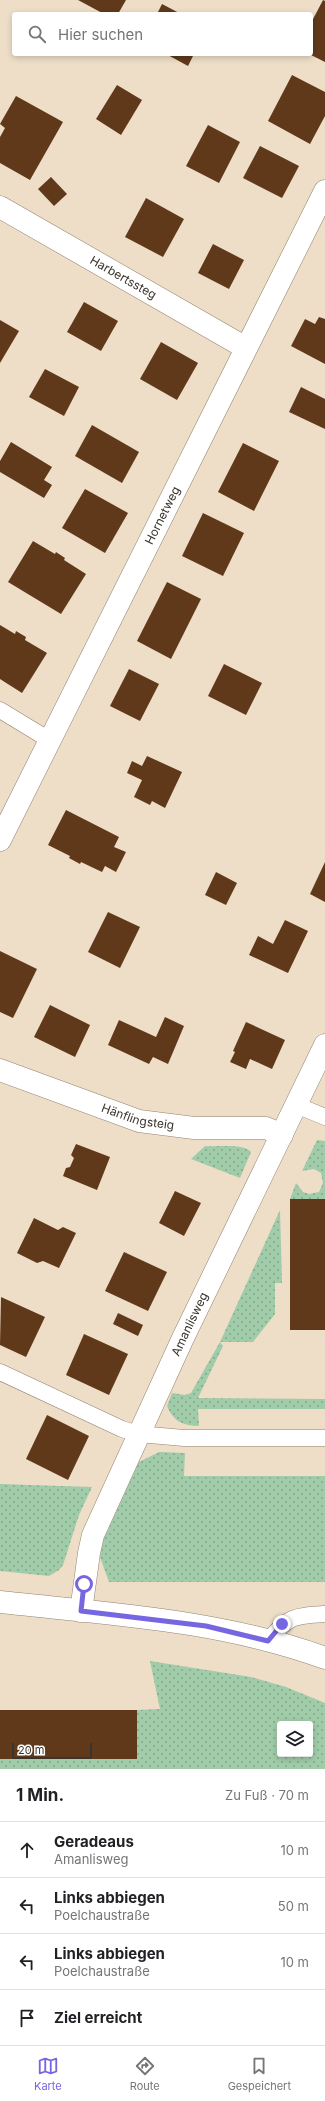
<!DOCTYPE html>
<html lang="de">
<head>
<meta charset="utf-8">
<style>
	body { margin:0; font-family:Inter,sans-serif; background:#f2f2f2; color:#202124 }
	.controls { position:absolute; right:12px; bottom:12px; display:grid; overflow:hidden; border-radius:4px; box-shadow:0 2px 6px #0003 }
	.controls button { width:36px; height:36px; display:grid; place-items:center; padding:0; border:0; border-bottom:1px solid #e0e0e0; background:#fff; color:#202124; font:20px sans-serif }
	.scale { position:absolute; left:12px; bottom:10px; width:80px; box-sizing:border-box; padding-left:4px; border:2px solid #3a342c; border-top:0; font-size:11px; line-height:14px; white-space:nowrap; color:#3a342c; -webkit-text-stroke:3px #fff; paint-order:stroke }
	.stop { position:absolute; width:12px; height:12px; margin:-9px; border:3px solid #7666e1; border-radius:50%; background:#fff }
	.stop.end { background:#7666e1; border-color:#fff; box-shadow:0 1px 4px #0008 }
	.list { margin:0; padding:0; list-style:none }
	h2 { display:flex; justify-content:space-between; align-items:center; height:52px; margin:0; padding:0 16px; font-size:17px }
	h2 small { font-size:13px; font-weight:400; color:#757577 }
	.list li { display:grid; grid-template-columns:26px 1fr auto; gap:12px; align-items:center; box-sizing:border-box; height:56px; padding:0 16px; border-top:1px solid #e0e0e0 }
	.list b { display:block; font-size:15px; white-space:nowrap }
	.list p { margin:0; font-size:13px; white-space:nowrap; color:#757577 }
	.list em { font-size:13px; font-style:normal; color:#757577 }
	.icon { flex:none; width:22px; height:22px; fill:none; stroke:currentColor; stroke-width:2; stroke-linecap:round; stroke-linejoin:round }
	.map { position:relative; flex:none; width:325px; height:1769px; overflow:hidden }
	.search { position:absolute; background:#fff; box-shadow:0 2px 6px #0003; left:12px; right:12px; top:12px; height:44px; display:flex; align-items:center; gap:10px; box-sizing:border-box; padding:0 14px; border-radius:4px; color:#757577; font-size:15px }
	.sheet { height:276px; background:#fff }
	nav { display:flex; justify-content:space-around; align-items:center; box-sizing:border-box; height:56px; border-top:1px solid #e0e0e0; background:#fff; font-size:11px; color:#757577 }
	nav a { display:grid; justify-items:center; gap:2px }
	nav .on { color:#7666e1 }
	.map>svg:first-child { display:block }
	.grass { fill:url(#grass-dots); fill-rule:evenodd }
	.building { fill:#60391a }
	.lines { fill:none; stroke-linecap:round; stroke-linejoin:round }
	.service-casing { stroke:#928370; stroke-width:17 }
	.minor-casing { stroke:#928370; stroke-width:23 }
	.tertiary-casing { stroke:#928370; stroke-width:23 }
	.service { stroke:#fff; stroke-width:16 }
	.minor { stroke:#fff; stroke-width:22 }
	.tertiary { stroke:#fff; stroke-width:22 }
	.route { stroke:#7666e1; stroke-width:5 }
	.labels { text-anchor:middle; stroke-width:4; stroke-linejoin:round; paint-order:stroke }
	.street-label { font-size:12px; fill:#3a342c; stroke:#fff }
</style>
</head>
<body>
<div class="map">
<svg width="325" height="1769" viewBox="0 0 325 1769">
	<defs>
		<pattern id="grass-dots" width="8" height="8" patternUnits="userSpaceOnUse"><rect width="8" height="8" fill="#a0cca9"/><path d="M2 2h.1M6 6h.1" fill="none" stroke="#83a68a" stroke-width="1.8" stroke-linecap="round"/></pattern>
	</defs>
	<rect width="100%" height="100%" fill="#eedec8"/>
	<g class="grass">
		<path d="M317,1140L325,1141V1199H290L296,1183L303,1192L309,1194L319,1192L323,1183L321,1173L314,1169L302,1171Z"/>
		<path d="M205,1146C217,1147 244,1143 251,1152L240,1178L191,1159Z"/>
		<path d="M280,1210L282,1283H275V1314L253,1342H220L223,1346L198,1398L325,1399V1409H198L199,1426C182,1425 174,1422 167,1406L172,1393L185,1395L191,1393L220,1342Z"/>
		<path d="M159,1452L185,1453L184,1476H325V1582H109L100,1557L103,1541L139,1462Z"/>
		<path d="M0,1484L92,1487L79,1515L63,1565L59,1570L49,1576L0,1571Z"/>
		<path d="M150,1661L251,1677L286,1687L325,1703V1769H0V1759H137V1710L160,1709ZM280,1724H310V1754H280Z"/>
	</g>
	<g class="building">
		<path d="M78,0H126L118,14H104Z"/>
		<path d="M323,0L325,1V62L311,55V23Z"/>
		<path d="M162,4L181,14H157Z"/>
		<path d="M166,54H194L188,66Z"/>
		<path d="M292,75L325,92V116L310,144L268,121Z"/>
		<path d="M117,85L142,100L121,135L96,119Z"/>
		<path d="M16,96L63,122L30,180L0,163V137L5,128L0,124Z"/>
		<path d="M208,125L240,142L219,183L186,166Z"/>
		<path d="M260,146L299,166L282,198L243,178Z"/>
		<path d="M51,177L67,194L54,206L38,189Z"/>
		<path d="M146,198L184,219L163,257L125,237Z"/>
		<path d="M213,244L244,260L229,289L198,273Z"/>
		<path d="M84,302L118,321L101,351L67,332Z"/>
		<path d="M319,317L325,319V364L291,346L305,319L315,324Z"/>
		<path d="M0,320L19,331L0,363Z"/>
		<path d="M161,342L198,363L177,400L140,379Z"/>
		<path d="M45,369L79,387L64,416L29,397Z"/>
		<path d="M301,387L325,399V429L289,412Z"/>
		<path d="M92,425L139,452L122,483L75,456Z"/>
		<path d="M11,442L52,467L44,480L52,485L44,498L0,472V461Z"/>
		<path d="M243,443L279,461L254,511L218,492Z"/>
		<path d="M85,489L128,513L105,553L62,528Z"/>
		<path d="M203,513L244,533L223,576L182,556Z"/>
		<path d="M33,541L55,554L56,552L65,558L64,560L86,574L61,614L8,582Z"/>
		<path d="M167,582L201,599L171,659L137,641Z"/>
		<path d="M0,625L15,634L16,631L26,637L25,640L47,653L22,693L0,679Z"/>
		<path d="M224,664L262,683L246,715L208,696Z"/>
		<path d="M129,669L159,684L140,721L110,706Z"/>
		<path d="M147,756L182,772L165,808L152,801L150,805L134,797L142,780L127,773L132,761L142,766Z"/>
		<path d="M66,810L119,837L114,847L126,852L116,872L105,866L102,872L81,862L80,864L69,858L70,856L48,845Z"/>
		<path d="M325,862V902L310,894Z"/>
		<path d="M216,872L237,883L226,905L205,895Z"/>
		<path d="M108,912L140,927L120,968L88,952Z"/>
		<path d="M285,920L308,931L288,973L249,955L258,936L273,944Z"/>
		<path d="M0,951L37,969L13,1018L0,1012Z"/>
		<path d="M50,1005L90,1025L75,1057L34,1037Z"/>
		<path d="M165,1017L184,1026L168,1064L153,1057L149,1064L108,1045L119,1020L156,1037Z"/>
		<path d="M246,1022L285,1040L272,1069L250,1059L246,1069L230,1062L235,1052L233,1051Z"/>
		<path d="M76,1144L110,1157L97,1190L63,1176L66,1168L70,1167L74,1158L71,1155Z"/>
		<path d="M175,1191L201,1203L184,1236L159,1223Z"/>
		<rect x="290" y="1199" width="35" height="131"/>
		<path d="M34,1218L58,1230L63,1227L76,1233L59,1268L43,1261L37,1263L17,1253Z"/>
		<path d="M124,1252L167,1272L148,1311L105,1291Z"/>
		<path d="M1,1297L45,1317L26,1357L0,1345Z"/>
		<path d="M118,1313L143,1325L138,1336L113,1324Z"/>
		<path d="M84,1334L128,1354L109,1395L66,1375Z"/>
		<path d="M47,1415L89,1436L68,1480L26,1459Z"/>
		<rect x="0" y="1710" width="137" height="49"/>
	</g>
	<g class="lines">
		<defs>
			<g id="service">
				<path d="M0,710L51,741"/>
				<path d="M296,1105L325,1117"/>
				<path d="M0,1372L122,1429L138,1434L184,1438H325"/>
				<path d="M268,1641C288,1616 294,1616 325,1614"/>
			</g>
			<g id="minor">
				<path id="s1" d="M0,207L246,348"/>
				<path id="s2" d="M0,840L325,191"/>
				<path id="s3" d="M0,1070L139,1121L194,1128H266L282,1135"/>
				<path id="s4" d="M81,1611L89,1553L93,1535L183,1338L325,1045"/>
			</g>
			<path id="tertiary" d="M0,1602C109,1614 221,1620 325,1658"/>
		</defs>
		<use href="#service" class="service-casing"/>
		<use href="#minor" class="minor-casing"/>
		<use href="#tertiary" class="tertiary-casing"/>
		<use href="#service" class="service"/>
		<use href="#minor" class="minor"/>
		<use href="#tertiary" class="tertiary"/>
	</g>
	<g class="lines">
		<path class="route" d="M84,1584L81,1611L206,1626L268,1641L282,1624"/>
	</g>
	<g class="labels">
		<g class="street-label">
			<text dy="4" stroke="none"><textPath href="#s1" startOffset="142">Harbertssteg</textPath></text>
			<text dy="4" stroke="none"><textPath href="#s2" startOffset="363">Hornetweg</textPath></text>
			<text dy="4" stroke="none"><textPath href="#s3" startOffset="146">Hänflingsteig</textPath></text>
			<text dy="4" stroke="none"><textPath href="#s4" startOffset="309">Amanlisweg</textPath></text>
		</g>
	</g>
</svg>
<div class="controls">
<button><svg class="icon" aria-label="layers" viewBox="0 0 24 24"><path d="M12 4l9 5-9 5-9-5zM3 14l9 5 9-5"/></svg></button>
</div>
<div class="scale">20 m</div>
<div class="stop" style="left:84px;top:1584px"></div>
<div class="stop end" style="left:282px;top:1624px"></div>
<div class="search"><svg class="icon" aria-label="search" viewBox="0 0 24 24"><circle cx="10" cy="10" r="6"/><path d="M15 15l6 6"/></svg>Hier suchen</div>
</div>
<section class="sheet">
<h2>1 Min.<small>Zu Fuß · 70 m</small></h2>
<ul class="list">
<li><svg class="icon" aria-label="ahead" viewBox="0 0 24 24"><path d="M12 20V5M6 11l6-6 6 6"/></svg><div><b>Geradeaus</b><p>Amanlisweg</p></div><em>10 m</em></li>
<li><svg class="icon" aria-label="left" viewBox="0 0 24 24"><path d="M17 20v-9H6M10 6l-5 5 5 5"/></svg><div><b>Links abbiegen</b><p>Poelchaustraße</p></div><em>50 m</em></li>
<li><svg class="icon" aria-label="left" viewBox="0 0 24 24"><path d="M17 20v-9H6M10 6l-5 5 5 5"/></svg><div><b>Links abbiegen</b><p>Poelchaustraße</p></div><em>10 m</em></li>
<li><svg class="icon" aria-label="arrive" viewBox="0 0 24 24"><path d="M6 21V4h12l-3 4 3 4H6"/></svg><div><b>Ziel erreicht</b></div></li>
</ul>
</section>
<nav>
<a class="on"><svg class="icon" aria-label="map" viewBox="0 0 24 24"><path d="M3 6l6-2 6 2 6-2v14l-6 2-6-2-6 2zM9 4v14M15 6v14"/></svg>Karte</a>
<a><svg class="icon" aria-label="directions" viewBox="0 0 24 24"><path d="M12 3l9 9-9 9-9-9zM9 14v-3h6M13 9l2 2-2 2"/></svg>Route</a>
<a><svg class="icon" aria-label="saved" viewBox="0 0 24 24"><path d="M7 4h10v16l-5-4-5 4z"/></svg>Gespeichert</a>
</nav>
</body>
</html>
